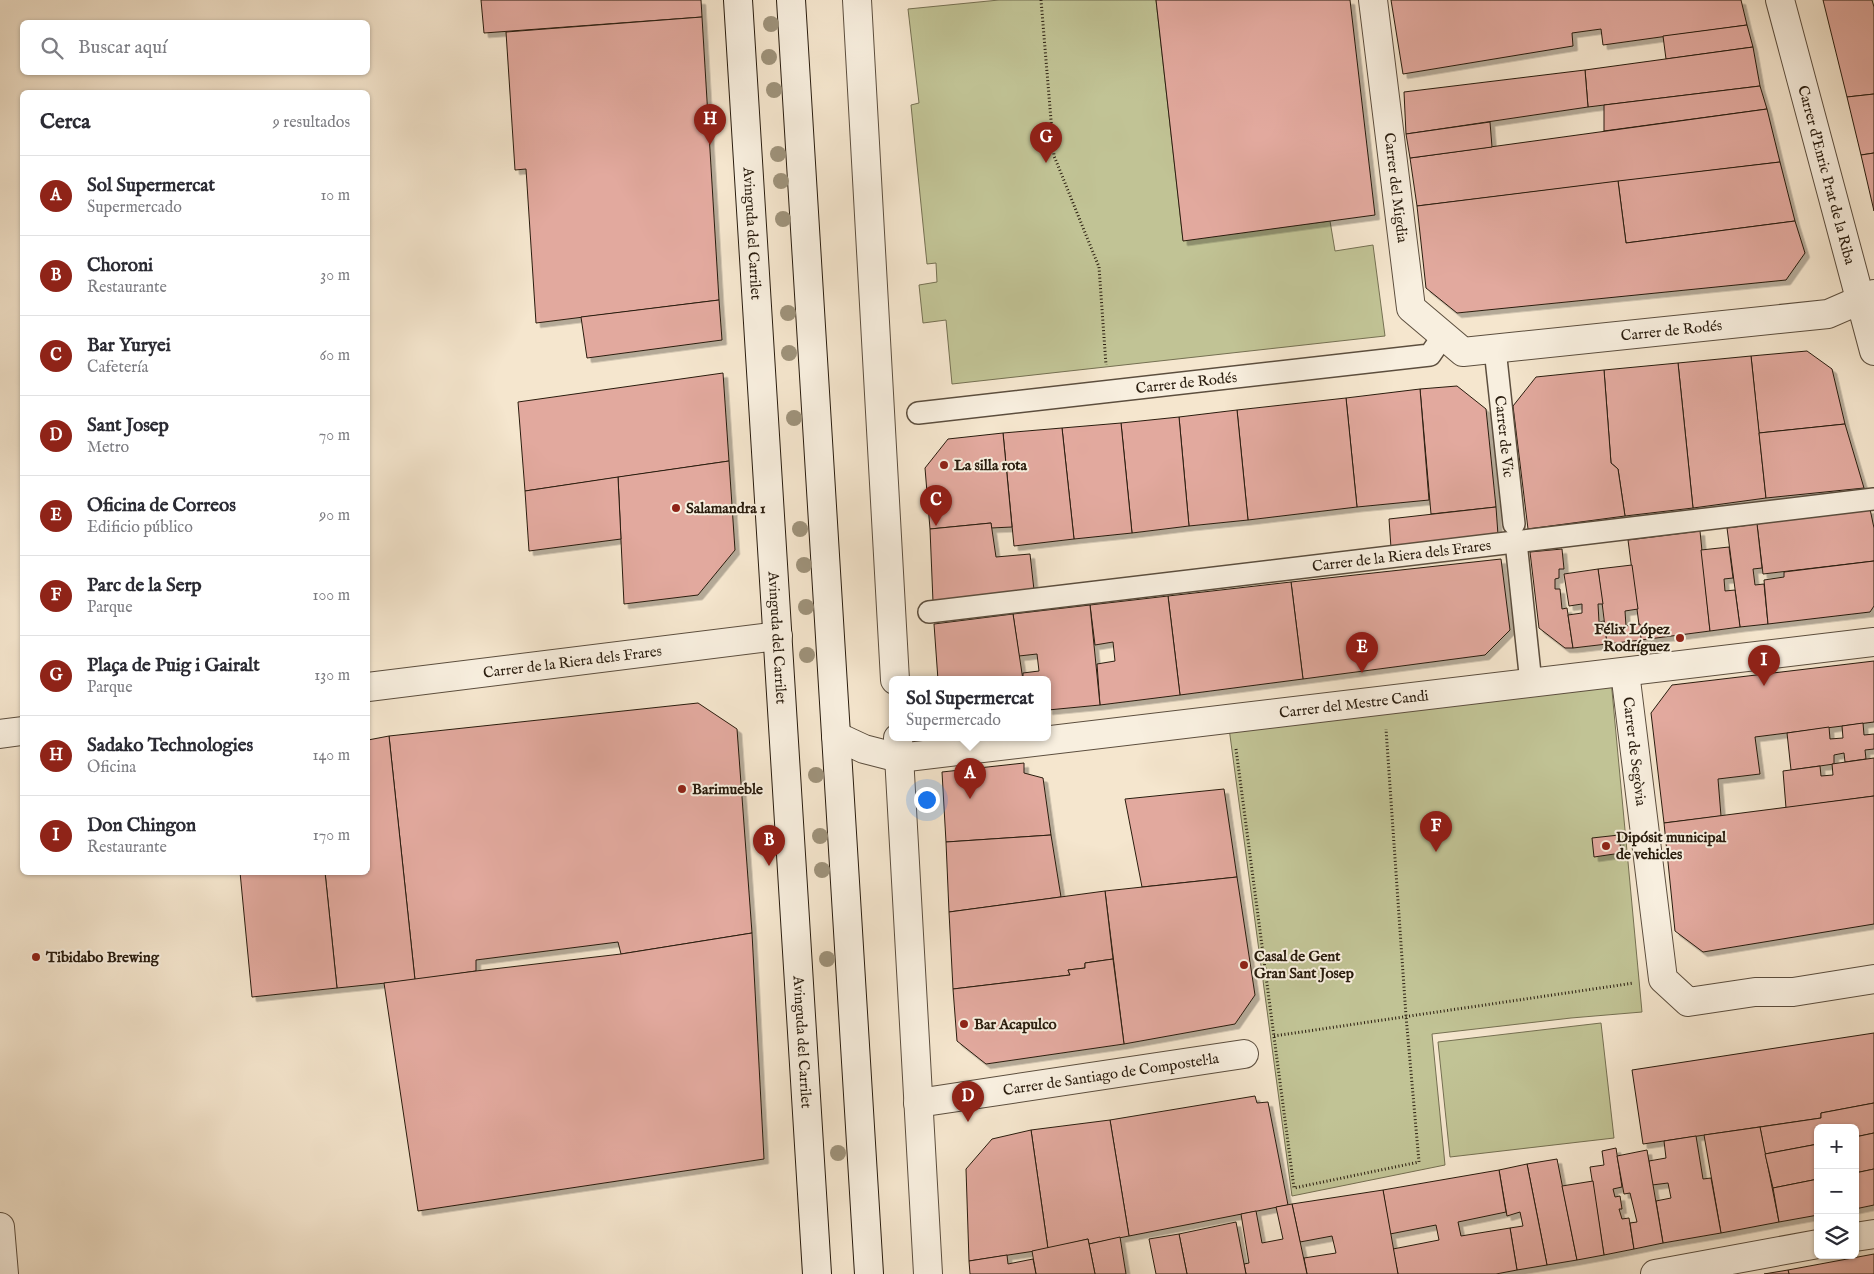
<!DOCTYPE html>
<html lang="es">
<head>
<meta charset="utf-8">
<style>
	body { margin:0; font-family:"IM FELL English",serif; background:#f7f7f7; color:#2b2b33 }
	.controls { position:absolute; right:15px; bottom:15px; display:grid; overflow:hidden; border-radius:8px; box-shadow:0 1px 4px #0004 }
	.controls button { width:45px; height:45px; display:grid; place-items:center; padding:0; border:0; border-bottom:1px solid #e1e1e2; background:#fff; color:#2b2b33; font:25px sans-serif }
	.you { position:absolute; left:926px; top:799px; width:18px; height:18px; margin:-12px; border:4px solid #fff; border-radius:50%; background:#1a73e8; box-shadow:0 0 0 8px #1a73e833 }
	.badge { display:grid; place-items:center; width:32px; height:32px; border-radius:50%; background:#8f2418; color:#fff; font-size:16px; font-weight:700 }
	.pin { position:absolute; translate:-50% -41px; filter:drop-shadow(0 1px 2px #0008) }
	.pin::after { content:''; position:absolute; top:26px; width:18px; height:15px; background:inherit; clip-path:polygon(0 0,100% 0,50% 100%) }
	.popup { position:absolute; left:889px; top:676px; width:162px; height:65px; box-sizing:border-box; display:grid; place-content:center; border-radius:8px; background:#fff; filter:drop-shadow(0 1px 4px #0005); font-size:16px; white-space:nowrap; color:#7c7c81 }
	.popup b { font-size:19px; color:#2b2b33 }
	.popup::after { content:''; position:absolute; left:50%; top:100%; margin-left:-10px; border:10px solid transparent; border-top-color:#fff }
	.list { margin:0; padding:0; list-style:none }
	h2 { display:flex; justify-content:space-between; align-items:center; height:65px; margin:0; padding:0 20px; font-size:21px }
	h2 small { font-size:16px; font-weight:400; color:#7c7c81 }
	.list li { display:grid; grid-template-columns:32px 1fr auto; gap:15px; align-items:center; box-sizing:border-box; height:80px; padding:0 20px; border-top:1px solid #e1e1e2 }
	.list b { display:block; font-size:19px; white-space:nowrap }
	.list p { margin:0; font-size:16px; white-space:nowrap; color:#7c7c81 }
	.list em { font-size:16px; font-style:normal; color:#7c7c81 }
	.icon { flex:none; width:28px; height:28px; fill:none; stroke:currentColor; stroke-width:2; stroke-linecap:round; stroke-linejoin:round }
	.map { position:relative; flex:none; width:1874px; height:1274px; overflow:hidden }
	.search { position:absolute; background:#fff; box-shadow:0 1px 4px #0004; left:20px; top:20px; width:350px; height:55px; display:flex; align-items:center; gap:12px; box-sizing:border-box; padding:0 18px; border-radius:8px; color:#7c7c81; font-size:19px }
	.panel { position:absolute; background:#fff; box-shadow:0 1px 4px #0004; left:20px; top:90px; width:350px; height:785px; border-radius:8px }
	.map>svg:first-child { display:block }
	.green { fill:#c1c395; stroke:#757052 }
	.building { fill:#e2a99e; stroke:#291c0e; filter:url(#shadow) }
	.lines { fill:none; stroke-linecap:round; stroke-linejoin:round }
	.pedestrian-casing { stroke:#5c4e3e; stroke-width:24 }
	.minor-casing { stroke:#5c4e3e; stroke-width:30 }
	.tertiary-casing { stroke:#5c4e3e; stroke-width:30 }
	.secondary-casing { stroke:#291c0e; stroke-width:30 }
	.path { stroke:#291c0e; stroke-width:3; stroke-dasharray:1 2.5; stroke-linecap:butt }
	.pedestrian { stroke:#f8efdf; stroke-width:21 }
	.minor { stroke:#f8efdf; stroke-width:28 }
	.tertiary { stroke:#f8efdf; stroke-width:28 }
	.secondary { stroke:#f8efdf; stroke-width:28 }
	.tree { fill:#9e927a }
	.poi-dot { fill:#8f2418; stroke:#f8efdf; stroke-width:2 }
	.labels { text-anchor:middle; stroke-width:4; stroke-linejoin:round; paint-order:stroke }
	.street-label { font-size:15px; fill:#291c0e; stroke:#f8efdf }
	.poi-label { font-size:15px; font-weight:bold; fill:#291c0e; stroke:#f8efdf; text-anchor:start }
</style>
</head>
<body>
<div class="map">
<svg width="1874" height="1274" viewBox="0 0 1874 1274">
	<defs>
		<filter id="shadow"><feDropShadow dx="4.5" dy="4.5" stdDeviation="0" flood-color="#0004"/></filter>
	</defs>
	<rect width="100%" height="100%" fill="#f5e6ce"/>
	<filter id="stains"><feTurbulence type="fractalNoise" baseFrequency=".004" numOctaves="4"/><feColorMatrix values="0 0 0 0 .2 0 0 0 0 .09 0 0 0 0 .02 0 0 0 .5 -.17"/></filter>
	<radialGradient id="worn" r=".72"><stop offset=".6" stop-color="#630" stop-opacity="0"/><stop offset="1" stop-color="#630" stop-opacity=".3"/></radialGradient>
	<g class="green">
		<path d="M999,0H1156L1183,240L1330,221L1335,251L1373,245L1385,336L952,384L946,320L923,323L919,285L937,282L936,263L927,264L911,105L919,103L908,9Z"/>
		<path d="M1611,680L1642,1012L1571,1018L1432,1034L1445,1165L1292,1196L1229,728Z"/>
		<path d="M1601,1023L1614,1138L1450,1157L1438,1042Z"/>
	</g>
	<g class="building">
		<path d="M481,0H701L702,17L484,33Z"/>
		<path d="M1156,0H1350L1375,215L1183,241Z"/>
		<path d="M1391,0H1741L1747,25L1603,45L1601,29L1572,33L1573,46L1403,74Z"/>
		<path d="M1823,0H1872L1874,7V94L1847,97Z"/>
		<path d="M702,17L719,300L536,323L526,169L515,170L506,32Z"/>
		<path d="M1747,25L1753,47L1666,59L1663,36Z"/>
		<path d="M1753,47L1760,86L1588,107L1585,70Z"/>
		<path d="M1585,70L1588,107L1406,134L1404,92Z"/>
		<path d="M1760,86L1767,109L1604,131V105Z"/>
		<path d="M1874,94V153L1861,155L1847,97Z"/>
		<path d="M1767,109L1780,162L1417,206L1410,158Z"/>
		<path d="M1490,122L1492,147L1410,158L1406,134Z"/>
		<path d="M1874,153V211L1861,155Z"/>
		<path d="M1780,162L1795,221L1626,243L1618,181Z"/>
		<path d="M1618,181L1626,243L1795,221L1805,253L1786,280L1457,313L1426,288L1417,206Z"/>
		<path d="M719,300L722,340L587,358L581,317Z"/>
		<path d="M1807,351L1832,369L1845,424L1759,433L1751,356Z"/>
		<path d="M1751,356L1766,498L1693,508L1678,363Z"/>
		<path d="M1678,363L1693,508L1625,516L1618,469L1611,463L1604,370Z"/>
		<path d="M1604,370L1611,463L1618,469L1625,516L1528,529L1513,406L1536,377Z"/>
		<path d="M723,373L729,461L525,491L518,402Z"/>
		<path d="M1457,386L1486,409L1496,507L1431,514L1420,389Z"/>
		<path d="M1420,389L1429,500L1357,507L1346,398Z"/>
		<path d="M1346,398L1357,507L1248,520L1237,410Z"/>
		<path d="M1237,410L1248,520L1189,526L1179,417Z"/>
		<path d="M1179,417L1189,526L1132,533L1121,423Z"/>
		<path d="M1121,423L1132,533L1074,539L1062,428Z"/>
		<path d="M1845,424L1864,488L1766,498L1759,433Z"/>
		<path d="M1062,428L1074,539L1014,546L1003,433Z"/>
		<path d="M1003,433L1012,527L991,528V523L930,529L925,468L948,439Z"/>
		<path d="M729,461L735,550L698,595L624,604L618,477Z"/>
		<path d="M618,477L621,539L529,551L525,491Z"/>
		<path d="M1496,507L1498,535L1391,548L1389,519Z"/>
		<path d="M1870,509L1874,528V561L1763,574L1757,524Z"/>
		<path d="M991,523L996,557L1030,554L1034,590L933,602L930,529Z"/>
		<path d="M1757,524L1762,568L1753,569L1755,585L1764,584L1768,624L1740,627L1727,528Z"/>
		<path d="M1700,531L1710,631L1641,640L1628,540Z"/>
		<path d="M1729,547L1733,578L1724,579L1725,591L1735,590L1740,627L1710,631L1701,550Z"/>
		<path d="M1562,549L1564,569H1559V578L1555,579V589H1560L1562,609L1567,608L1573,648H1565L1539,628L1530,552Z"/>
		<path d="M1501,559L1510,630L1485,655L1303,679L1291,582Z"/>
		<path d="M1874,561V606L1870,612L1768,624L1764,580L1784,577V572Z"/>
		<path d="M1632,565L1638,609L1625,611L1626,626L1640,624L1641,640L1607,644L1598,569Z"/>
		<path d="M1598,569L1603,604H1598L1599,622L1604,621L1607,644L1573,648L1568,615L1582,613V604L1569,606L1564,574Z"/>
		<path d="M1291,582L1303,679L1180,695L1168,596Z"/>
		<path d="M1168,596L1180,695L1100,705L1097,664L1115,661L1113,642L1095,645L1090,605Z"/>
		<path d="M1090,605L1100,705L1048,710V680H1023V673L1039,671L1037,654L1019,656L1013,614Z"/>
		<path d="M1013,614L1023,680H938L934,624Z"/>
		<path d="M1874,661V722L1755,737L1760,774L1718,779L1721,816L1664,823L1651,713L1672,685Z"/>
		<path d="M698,703L737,729L752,933L621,954L618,942L476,960V971L415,980L389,736Z"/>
		<path d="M1863,723L1864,735L1874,734V749L1865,750L1866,759L1845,762L1844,753L1834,755V764L1791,770L1787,733L1829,727L1830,739L1843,738L1842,726Z"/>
		<path d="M389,736L415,980L337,988L325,872H368V740Z"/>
		<path d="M1874,758V796L1786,808L1783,771L1820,766L1821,776L1833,775L1832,764Z"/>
		<path d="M1024,763V773L1043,778L1051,835L946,842L942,772Z"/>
		<path d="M1224,789L1237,877L1142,887L1125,799Z"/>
		<path d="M1874,796V924L1703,952L1675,931L1664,823Z"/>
		<path d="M1051,835L1061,897L949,912L946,842Z"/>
		<path d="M1619,835L1621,853L1594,857L1592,838Z"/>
		<path d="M240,872H325L337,988L252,997Z"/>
		<path d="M1237,877L1255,995L1235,1024L1124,1044L1105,891Z"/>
		<path d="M1105,891L1113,959L1085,963V968L1068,970L1070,975L953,989L949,912Z"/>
		<path d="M752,933L764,1159L418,1211L384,983L476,971L621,954Z"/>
		<path d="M1113,959L1124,1044L986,1064L957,1041L953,989L1070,975L1068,970L1085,968V963Z"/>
		<path d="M1874,1033V1103L1821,1113V1118L1643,1144L1632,1070Z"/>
		<path d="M1255,1096L1257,1103L1268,1102L1288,1205L1129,1236L1110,1120Z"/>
		<path d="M1874,1103V1133L1855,1137V1128H1818V1144L1765,1154L1760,1127L1821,1118V1113Z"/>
		<path d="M1110,1120L1129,1236L1089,1244L1088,1239L1048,1249L1031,1130Z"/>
		<path d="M1760,1127L1779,1222L1721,1233L1704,1135Z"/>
		<path d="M1031,1130L1048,1249L969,1261L966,1169L992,1139Z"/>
		<path d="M1874,1133V1169L1855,1173V1137Z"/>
		<path d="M1696,1136L1703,1179L1711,1178L1721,1233L1663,1243L1656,1201L1671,1198L1668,1183L1652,1185L1649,1161L1666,1158L1664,1141Z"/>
		<path d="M1818,1144V1179L1773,1188L1765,1154Z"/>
		<path d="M1616,1148L1622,1187L1613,1189L1615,1197L1620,1196L1622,1209H1619L1622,1219L1629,1218L1634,1249L1604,1255L1590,1167L1604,1165L1602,1151Z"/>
		<path d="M1647,1150L1663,1243L1634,1249L1630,1223L1637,1222L1630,1193L1624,1194L1617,1156Z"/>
		<path d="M1557,1159L1577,1260L1547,1265L1527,1164Z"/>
		<path d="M1527,1164L1547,1265L1517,1270L1510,1228L1523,1226L1520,1212L1507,1216L1499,1170Z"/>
		<path d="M1874,1169V1205L1855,1209V1173Z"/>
		<path d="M1499,1170L1506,1212L1458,1222L1461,1236L1510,1228L1517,1270L1496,1274H1398L1393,1249L1439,1240L1436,1225L1390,1234L1383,1190Z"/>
		<path d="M1818,1179V1215L1779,1222L1773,1188Z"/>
		<path d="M1593,1181L1604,1255L1577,1260L1562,1186Z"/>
		<path d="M1383,1190L1398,1274H1307L1304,1258L1336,1253L1332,1236L1300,1242L1292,1204Z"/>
		<path d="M1292,1204L1307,1274H1246L1244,1264L1249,1263L1241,1214L1256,1211L1262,1243L1283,1239L1276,1207Z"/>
		<path d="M1236,1222L1246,1274H1187L1179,1234Z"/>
		<path d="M1179,1234L1187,1274H1156L1149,1239Z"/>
		<path d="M1120,1237L1126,1274H1095L1089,1244Z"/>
		<path d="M1088,1239L1095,1274H1036L1032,1251Z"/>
		<path d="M1874,1254V1274H1789L1788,1270Z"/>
		<path d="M1007,1255L1008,1264L1033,1259L1036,1274H970L969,1261Z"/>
		<path d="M1788,1270L1789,1274H1764Z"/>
	</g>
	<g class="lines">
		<defs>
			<g id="pedestrian">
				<path id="s1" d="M1495,349L1514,524"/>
				<path id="s2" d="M918,413L1430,355L1443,336"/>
				<path d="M1516,542L1531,683"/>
				<path id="s3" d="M929,612L1874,499"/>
			</g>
			<g id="minor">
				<path d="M857,0L895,680"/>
				<path id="s4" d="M1373,0L1411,308L1463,352L1828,314L1874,294"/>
				<path id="s5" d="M1625,672L1663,979L1688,1002L1755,992H1793L1874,979"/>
				<path id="s6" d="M368,687L778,636"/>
				<path d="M0,734L22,731"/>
				<path id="s7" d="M836,736L864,749L899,758L1874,642"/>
				<path d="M898,738L928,1274"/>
				<path id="s8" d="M918,1103L1244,1054"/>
				<path d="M0,1227L4,1274"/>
				<path d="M1855,1237L1874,1234"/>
				<path d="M1655,1274L1818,1244"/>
			</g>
			<g id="tertiary">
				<path id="s9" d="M1780,0L1874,351"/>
			</g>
			<g id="secondary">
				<path id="s10" d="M738,0L817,1274"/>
				<path d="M791,0L869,1274"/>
			</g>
		</defs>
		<use href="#pedestrian" class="pedestrian-casing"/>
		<use href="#minor" class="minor-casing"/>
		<use href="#tertiary" class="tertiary-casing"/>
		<use href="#secondary" class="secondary-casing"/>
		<g class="path">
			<path d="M1041,0L1054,156L1099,267L1106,365"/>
			<path d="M1236,749L1294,1188L1419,1162L1406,1016L1386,729"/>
			<path d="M1274,1036L1634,983"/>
		</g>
		<use href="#pedestrian" class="pedestrian"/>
		<use href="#minor" class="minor"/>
		<use href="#tertiary" class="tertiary"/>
		<use href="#secondary" class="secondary"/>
	</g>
	<g class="tree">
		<circle cx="771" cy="24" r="8"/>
		<circle cx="769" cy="57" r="8"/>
		<circle cx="774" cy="90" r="8"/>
		<circle cx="778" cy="154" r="8"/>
		<circle cx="781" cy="181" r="8"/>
		<circle cx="783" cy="219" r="8"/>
		<circle cx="788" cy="313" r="8"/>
		<circle cx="789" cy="353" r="8"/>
		<circle cx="794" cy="418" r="8"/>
		<circle cx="800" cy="529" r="8"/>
		<circle cx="804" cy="565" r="8"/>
		<circle cx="806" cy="607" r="8"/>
		<circle cx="807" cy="655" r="8"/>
		<circle cx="816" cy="775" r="8"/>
		<circle cx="820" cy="836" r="8"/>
		<circle cx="822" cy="870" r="8"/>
		<circle cx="827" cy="959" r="8"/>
		<circle cx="838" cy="1153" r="8"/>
	</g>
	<g class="poi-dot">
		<circle cx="944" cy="465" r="5"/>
		<circle cx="676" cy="508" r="5"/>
		<circle cx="1680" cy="638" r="5"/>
		<circle cx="682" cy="789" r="5"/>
		<circle cx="1606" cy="846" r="5"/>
		<circle cx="36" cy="957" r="5"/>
		<circle cx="1244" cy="965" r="5"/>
		<circle cx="964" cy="1024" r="5"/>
	</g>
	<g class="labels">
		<g class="street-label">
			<text dy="5" stroke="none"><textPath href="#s9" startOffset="181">Carrer d'Enric Prat de la Riba</textPath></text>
			<text dy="5" stroke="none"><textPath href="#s4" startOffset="189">Carrer del Migdia</textPath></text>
			<text dy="5" stroke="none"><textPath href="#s10" startOffset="234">Avinguda del Carrilet</textPath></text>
			<text dy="5" stroke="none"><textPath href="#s4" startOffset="588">Carrer de Rodés</textPath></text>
			<text dy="5" stroke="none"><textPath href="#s2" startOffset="270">Carrer de Rodés</textPath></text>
			<text dy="5" stroke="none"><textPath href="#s1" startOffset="88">Carrer de Vic</textPath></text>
			<text dy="5" stroke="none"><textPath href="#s3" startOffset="476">Carrer de la Riera dels Frares</textPath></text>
			<text dy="5" stroke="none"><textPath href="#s10" startOffset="639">Avinguda del Carrilet</textPath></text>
			<text dy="5" stroke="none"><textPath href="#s6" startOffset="206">Carrer de la Riera dels Frares</textPath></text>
			<text dy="5" stroke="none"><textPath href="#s7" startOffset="525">Carrer del Mestre Candi</textPath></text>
			<text dy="5" stroke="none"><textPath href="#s5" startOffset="80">Carrer de Segòvia</textPath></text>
			<text dy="5" stroke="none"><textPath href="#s10" startOffset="1044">Avinguda del Carrilet</textPath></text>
			<text dy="5" stroke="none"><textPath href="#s8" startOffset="195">Carrer de Santiago de Compostel·la</textPath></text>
		</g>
		<g class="poi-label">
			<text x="954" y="470">La silla rota</text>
			<text x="686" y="513">Salamandra 1</text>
			<text x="1670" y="634" text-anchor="end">Félix López<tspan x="1670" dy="17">Rodríguez</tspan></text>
			<text x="692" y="794">Barimueble</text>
			<text x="1616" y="842">Dipósit municipal<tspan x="1616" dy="17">de vehicles</tspan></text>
			<text x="1254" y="961">Casal de Gent<tspan x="1254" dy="17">Gran Sant Josep</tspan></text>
			<text x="46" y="962">Tibidabo Brewing</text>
			<text x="974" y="1029">Bar Acapulco</text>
		</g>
	</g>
	<rect width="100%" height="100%" filter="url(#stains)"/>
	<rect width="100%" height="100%" fill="url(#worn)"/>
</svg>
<div class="controls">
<button>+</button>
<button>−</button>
<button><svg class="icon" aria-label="layers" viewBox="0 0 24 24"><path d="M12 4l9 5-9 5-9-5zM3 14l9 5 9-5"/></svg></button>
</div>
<div class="you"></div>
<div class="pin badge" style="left:970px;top:799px">A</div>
<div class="popup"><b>Sol Supermercat</b>Supermercado</div>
<div class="pin badge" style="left:769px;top:866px">B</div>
<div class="pin badge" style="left:936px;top:526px">C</div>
<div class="pin badge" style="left:968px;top:1122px">D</div>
<div class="pin badge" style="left:1362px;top:673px">E</div>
<div class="pin badge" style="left:1436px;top:852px">F</div>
<div class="pin badge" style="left:1046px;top:163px">G</div>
<div class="pin badge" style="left:710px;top:145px">H</div>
<div class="pin badge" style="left:1764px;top:686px">I</div>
<div class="search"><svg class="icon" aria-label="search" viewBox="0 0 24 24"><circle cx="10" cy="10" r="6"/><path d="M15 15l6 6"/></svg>Buscar aquí</div>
<section class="panel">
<h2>Cerca<small>9 resultados</small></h2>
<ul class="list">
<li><span class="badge">A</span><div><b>Sol Supermercat</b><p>Supermercado</p></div><em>10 m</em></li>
<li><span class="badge">B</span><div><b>Choroni</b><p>Restaurante</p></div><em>30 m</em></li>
<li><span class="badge">C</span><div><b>Bar Yuryei</b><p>Cafetería</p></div><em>60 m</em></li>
<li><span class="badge">D</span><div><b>Sant Josep</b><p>Metro</p></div><em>70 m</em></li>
<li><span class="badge">E</span><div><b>Oficina de Correos</b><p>Edificio público</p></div><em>90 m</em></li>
<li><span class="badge">F</span><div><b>Parc de la Serp</b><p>Parque</p></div><em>100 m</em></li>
<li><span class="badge">G</span><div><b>Plaça de Puig i Gairalt</b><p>Parque</p></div><em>130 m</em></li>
<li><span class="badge">H</span><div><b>Sadako Technologies</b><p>Oficina</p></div><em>140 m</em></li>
<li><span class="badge">I</span><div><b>Don Chingon</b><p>Restaurante</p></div><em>170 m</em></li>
</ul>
</section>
</div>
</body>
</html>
